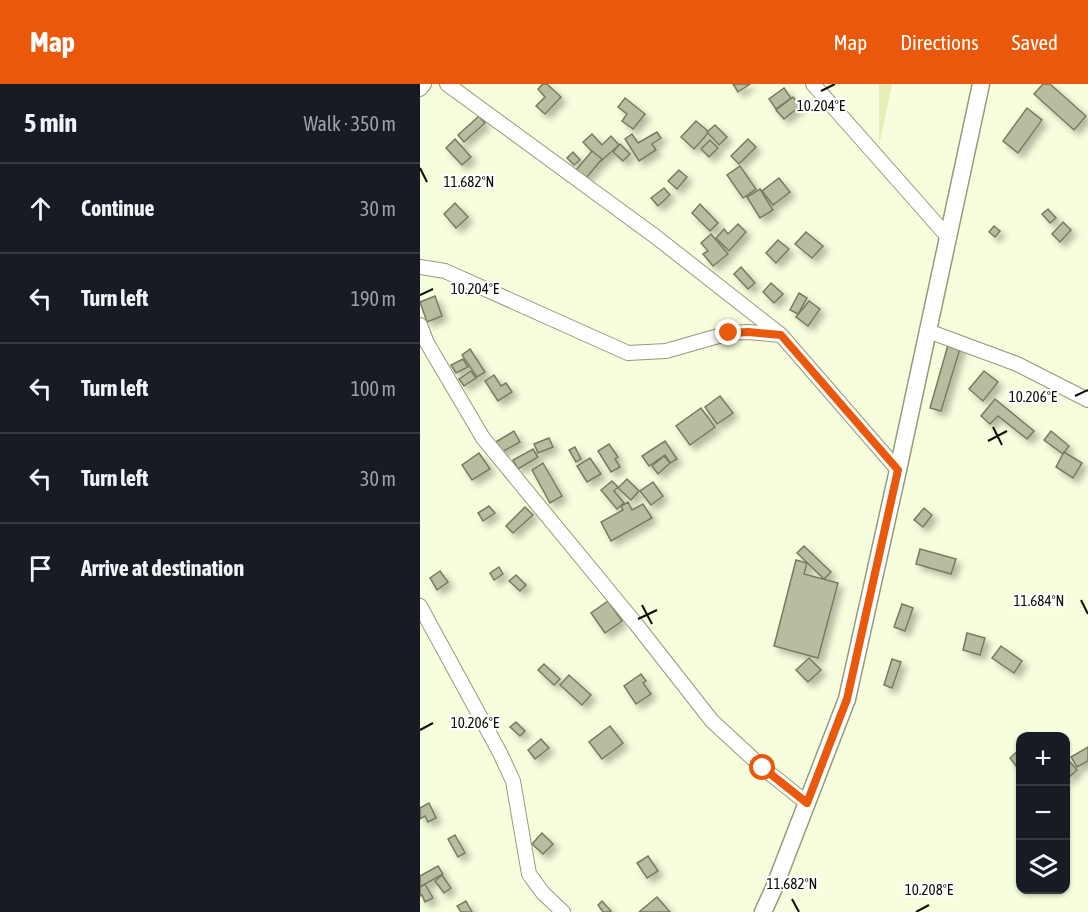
<!DOCTYPE html>
<html lang="en">
<head>
<meta charset="utf-8">
<style>
	body { margin:0; font-family:"Asap Condensed",sans-serif; background:#242831; color:#f1f3f6 }
	.controls { position:absolute; right:18px; bottom:18px; display:grid; overflow:hidden; border-radius:12px; box-shadow:0 2px 4px #0004 }
	.controls button { width:54px; height:54px; display:grid; place-items:center; padding:0; border:0; border-bottom:2px solid #363941; background:#171b24; color:#f1f3f6; font:30px sans-serif }
	.stop { position:absolute; width:18px; height:18px; margin:-14px; border:4px solid #ea580c; border-radius:50%; background:#fff }
	.stop.end { background:#ea580c; border-color:#fff; box-shadow:0 2px 6px #0008 }
	.list { margin:0; padding:0; list-style:none }
	h2 { display:flex; justify-content:space-between; align-items:center; height:78px; margin:0; padding:0 24px; font-size:26px }
	h2 small { font-size:20px; font-weight:400; color:#9ea1a6 }
	.list li { display:grid; grid-template-columns:39px 1fr auto; gap:18px; align-items:center; box-sizing:border-box; height:90px; padding:0 24px; border-top:2px solid #363941 }
	.list b { display:block; font-size:22px; white-space:nowrap }
	.list em { font-size:20px; font-style:normal; color:#9ea1a6 }
	.icon { flex:none; width:33px; height:33px; fill:none; stroke:currentColor; stroke-width:2; stroke-linecap:round; stroke-linejoin:round }
	.map { position:relative; flex:none; width:668px; height:828px; overflow:hidden }
	header { display:flex; align-items:center; gap:36px; box-sizing:border-box; height:84px; padding:0 30px; background:#ea580c; color:#fff }
	header strong { font-size:28px }
	nav { display:flex; gap:33px; margin-inline-start:auto; font-size:21px }
	main { display:flex }
	aside { flex:1; background:#171b24 }
	.map>svg:first-child { display:block }
	.green { fill:#e5efb5 }
	.building { fill:#b7bd9e; stroke:#777c5f; stroke-width:1.5; filter:url(#shadow) }
	.lines { fill:none; stroke-linecap:round; stroke-linejoin:round }
	.minor-casing { stroke:#959a7c; stroke-width:16 }
	.tertiary-casing { stroke:#959a7c; stroke-width:19 }
	.minor { stroke:#fff; stroke-width:14 }
	.tertiary { stroke:#fff; stroke-width:16 }
	.route { stroke:#ea580c; stroke-width:8 }
	.ticks { fill:none; stroke:#0d0e04; stroke-width:2 }
	.ticks-label { font-size:15px; text-anchor:middle; fill:#0d0e04; stroke:#fff; stroke-width:4.5; stroke-linejoin:round; paint-order:stroke }
</style>
</head>
<body>
<header>
<strong>Map</strong>
<nav><a>Map</a><a>Directions</a><a>Saved</a></nav>
</header>
<main>
<aside>
<h2>5 min<small>Walk · 350 m</small></h2>
<ul class="list">
<li><svg class="icon" aria-label="ahead" viewBox="0 0 24 24"><path d="M12 20V5M6 11l6-6 6 6"/></svg><div><b>Continue</b></div><em>30 m</em></li>
<li><svg class="icon" aria-label="left" viewBox="0 0 24 24"><path d="M17 20v-9H6M10 6l-5 5 5 5"/></svg><div><b>Turn left</b></div><em>190 m</em></li>
<li><svg class="icon" aria-label="left" viewBox="0 0 24 24"><path d="M17 20v-9H6M10 6l-5 5 5 5"/></svg><div><b>Turn left</b></div><em>100 m</em></li>
<li><svg class="icon" aria-label="left" viewBox="0 0 24 24"><path d="M17 20v-9H6M10 6l-5 5 5 5"/></svg><div><b>Turn left</b></div><em>30 m</em></li>
<li><svg class="icon" aria-label="arrive" viewBox="0 0 24 24"><path d="M6 21V4h12l-3 4 3 4H6"/></svg><div><b>Arrive at destination</b></div></li>
</ul>
</aside>
<div class="map">
<svg width="668" height="828" viewBox="0 0 668 828">
	<defs>
		<filter id="shadow"><feDropShadow dx="5" dy="5" stdDeviation="3" flood-color="#0004"/></filter>
	</defs>
	<rect width="100%" height="100%" fill="#f7fedd"/>
	<path class="green" d="M459,0H472L459,62Z"/>
	<g class="building">
		<path d="M123,0H127L141,13L125,30L116,22L125,13L118,5Z"/>
		<path d="M313,0H330L318,8Z"/>
		<path d="M623,0H630L666,32L654,46L614,10Z"/>
		<path d="M364,4L371,14L356,25L349,15Z"/>
		<path d="M373,13L380,22L364,35L356,26Z"/>
		<path d="M205,14L225,30L213,45L202,37L207,30L198,23Z"/>
		<path d="M607,24L622,36L598,69L583,57Z"/>
		<path d="M59,32L65,39L44,58L38,51Z"/>
		<path d="M276,37L289,48L274,65L261,53Z"/>
		<path d="M295,41L307,53L299,61L287,48Z"/>
		<path d="M237,48L241,54L232,60L236,66L219,77L205,55L212,50L218,59Z"/>
		<path d="M172,50L182,61L191,52L199,61L181,77L163,58Z"/>
		<path d="M35,55L51,73L42,81L26,64Z"/>
		<path d="M328,55L336,63L319,80L311,72Z"/>
		<path d="M290,56L298,64L289,73L281,65Z"/>
		<path d="M200,60L210,70L203,77L193,68Z"/>
		<path d="M172,67L182,75L166,94L156,86Z"/>
		<path d="M153,68L160,76L154,81L147,74Z"/>
		<path d="M320,82L336,105L323,114L307,91Z"/>
		<path d="M259,86L267,93L257,105L248,97Z"/>
		<path d="M359,94L370,108L353,121L342,107Z"/>
		<path d="M244,104L250,111L238,122L231,114Z"/>
		<path d="M340,105L353,126L340,134L327,113Z"/>
		<path d="M35,119L48,133L36,144L24,130Z"/>
		<path d="M280,120L298,139L290,147L272,129Z"/>
		<path d="M628,125L636,134L630,139L622,130Z"/>
		<path d="M643,138L651,146L640,158L632,150Z"/>
		<path d="M318,140L326,148L309,167L296,154L304,145L308,150Z"/>
		<path d="M574,142L580,147L575,153L569,148Z"/>
		<path d="M386,148L403,162L392,174L375,160Z"/>
		<path d="M291,150L308,170L293,182L283,170L288,167L281,159Z"/>
		<path d="M358,156L369,165L356,179L346,169Z"/>
		<path d="M321,183L335,199L328,205L314,190Z"/>
		<path d="M351,199L363,210L354,219L343,208Z"/>
		<path d="M379,209L387,214L378,230L370,226Z"/>
		<path d="M15,212L22,232L7,238L0,218Z"/>
		<path d="M389,217L400,225L388,242L376,233Z"/>
		<path d="M530,254L542,258L521,327L510,324Z"/>
		<path d="M50,265L65,288L57,293L42,271Z"/>
		<path d="M43,275L48,283L36,289L31,281Z"/>
		<path d="M51,287L56,294L44,302L39,295Z"/>
		<path d="M564,287L578,298L563,317L549,305Z"/>
		<path d="M74,291L81,302L86,299L92,308L78,317L65,297Z"/>
		<path d="M300,312L313,329L297,340L285,323Z"/>
		<path d="M575,315L614,347L607,355L578,332L570,340L561,332Z"/>
		<path d="M281,324L295,343L270,361L256,342Z"/>
		<path d="M94,347L100,358L80,369L74,359Z"/>
		<path d="M631,347L649,362L643,370L624,356Z"/>
		<path d="M129,354L133,363L118,369L114,360Z"/>
		<path d="M245,357L257,375L250,379L245,371L229,382L222,372Z"/>
		<path d="M189,360L198,373L195,375L200,383L191,388L178,367Z"/>
		<path d="M155,363L161,375L156,378L149,366Z"/>
		<path d="M113,365L118,373L98,385L93,376Z"/>
		<path d="M644,368L662,379L653,394L636,383Z"/>
		<path d="M59,369L70,385L52,396L42,381Z"/>
		<path d="M244,372L250,379L238,390L232,382Z"/>
		<path d="M170,374L181,390L167,398L157,382Z"/>
		<path d="M123,379L142,412L130,419L112,386Z"/>
		<path d="M207,395L219,407L211,416L198,404Z"/>
		<path d="M192,397L198,403L194,407L204,419L197,425L181,406Z"/>
		<path d="M233,398L243,412L231,421L220,407Z"/>
		<path d="M208,418L212,426L223,420L232,434L191,457L181,438L203,426L201,422Z"/>
		<path d="M69,422L75,429L63,437L58,429Z"/>
		<path d="M105,423L113,431L93,449L86,442Z"/>
		<path d="M504,424L512,431L503,443L494,436Z"/>
		<path d="M384,462L411,488L404,495L377,469Z"/>
		<path d="M500,465L536,475L531,490L496,480Z"/>
		<path d="M376,476L387,479L384,490L418,499L398,574L354,562Z"/>
		<path d="M79,483L83,490L74,496L70,489Z"/>
		<path d="M20,487L28,498L17,506L10,494Z"/>
		<path d="M96,491L106,501L100,507L89,497Z"/>
		<path d="M188,517L202,537L185,549L171,529Z"/>
		<path d="M482,520L493,524L485,547L474,543Z"/>
		<path d="M547,549L565,554L560,571L543,566Z"/>
		<path d="M581,562L602,577L594,589L572,574Z"/>
		<path d="M389,574L401,586L388,598L376,586Z"/>
		<path d="M472,575L481,578L472,604L464,601Z"/>
		<path d="M124,580L140,595L134,601L118,586Z"/>
		<path d="M221,590L226,597L223,599L231,610L216,620L204,602Z"/>
		<path d="M149,591L171,611L162,621L140,601Z"/>
		<path d="M96,638L105,647L100,652L90,643Z"/>
		<path d="M190,642L203,659L182,675L169,658Z"/>
		<path d="M121,655L129,664L115,675L108,666Z"/>
		<path d="M668,663V677L657,683L651,673Z"/>
		<path d="M600,665V687L590,674Z"/>
		<path d="M646,673L657,686L646,696Z"/>
		<path d="M9,719L16,734L8,738L5,732L0,735V724Z"/>
		<path d="M122,749L133,760L123,770L112,760Z"/>
		<path d="M35,751L45,769L38,773L28,755Z"/>
		<path d="M228,772L238,787L227,794L217,779Z"/>
		<path d="M18,782L23,790L0,803V792Z"/>
		<path d="M22,791L31,804L24,809L15,797Z"/>
		<path d="M5,800L13,814L5,818L2,811L0,812V803Z"/>
		<path d="M237,813L250,828H219Z"/>
		<path d="M46,817L52,828H41L37,822Z"/>
		<path d="M182,817L191,827L189,828H183L178,821Z"/>
	</g>
	<g class="lines">
		<defs>
			<g id="minor">
				<path d="M27,0L236,153L361,251L478,386"/>
				<path d="M393,0L528,153"/>
				<path d="M0,5L4,0"/>
				<path d="M0,183L25,187L208,269L246,267L309,249L328,248L361,251"/>
				<path d="M0,241L7,259L63,354L216,540L292,637L343,684L387,719"/>
				<path d="M508,247L597,280L668,316"/>
				<path d="M0,522L80,669L93,697L109,790L123,809L143,828"/>
			</g>
			<path id="tertiary" d="M343,828L354,804L427,615L478,386L561,0"/>
		</defs>
		<use href="#minor" class="minor-casing"/>
		<use href="#tertiary" class="tertiary-casing"/>
		<use href="#minor" class="minor"/>
		<use href="#tertiary" class="tertiary"/>
	</g>
	<g class="lines">
		<path class="route" d="M309,249L328,248L361,251L478,386L427,615L387,719L343,684"/>
	</g>
	<path class="ticks" d="M401,7L415,0M0,84L7,98M0,211L13,205M655,312L668,306M573,343L582,361M568,357L587,347M661,516L668,530M222,521L232,540M218,535L237,526M0,646L13,639M372,815L379,828M496,828L509,821"/>
	<g class="ticks-label">
		<text x="401" y="27">10.204°E</text>
		<text x="49" y="103">11.682°N</text>
		<text x="55" y="210">10.204°E</text>
		<text x="613" y="318">10.206°E</text>
		<text x="619" y="522">11.684°N</text>
		<text x="55" y="644">10.206°E</text>
		<text x="372" y="805">11.682°N</text>
		<text x="509" y="811">10.208°E</text>
	</g>
</svg>
<div class="controls">
<button>+</button>
<button>−</button>
<button><svg class="icon" aria-label="layers" viewBox="0 0 24 24"><path d="M12 4l9 5-9 5-9-5zM3 14l9 5 9-5"/></svg></button>
</div>
<div class="stop" style="left:343px;top:684px"></div>
<div class="stop end" style="left:309px;top:249px"></div>
</div>
</main>
</body>
</html>
